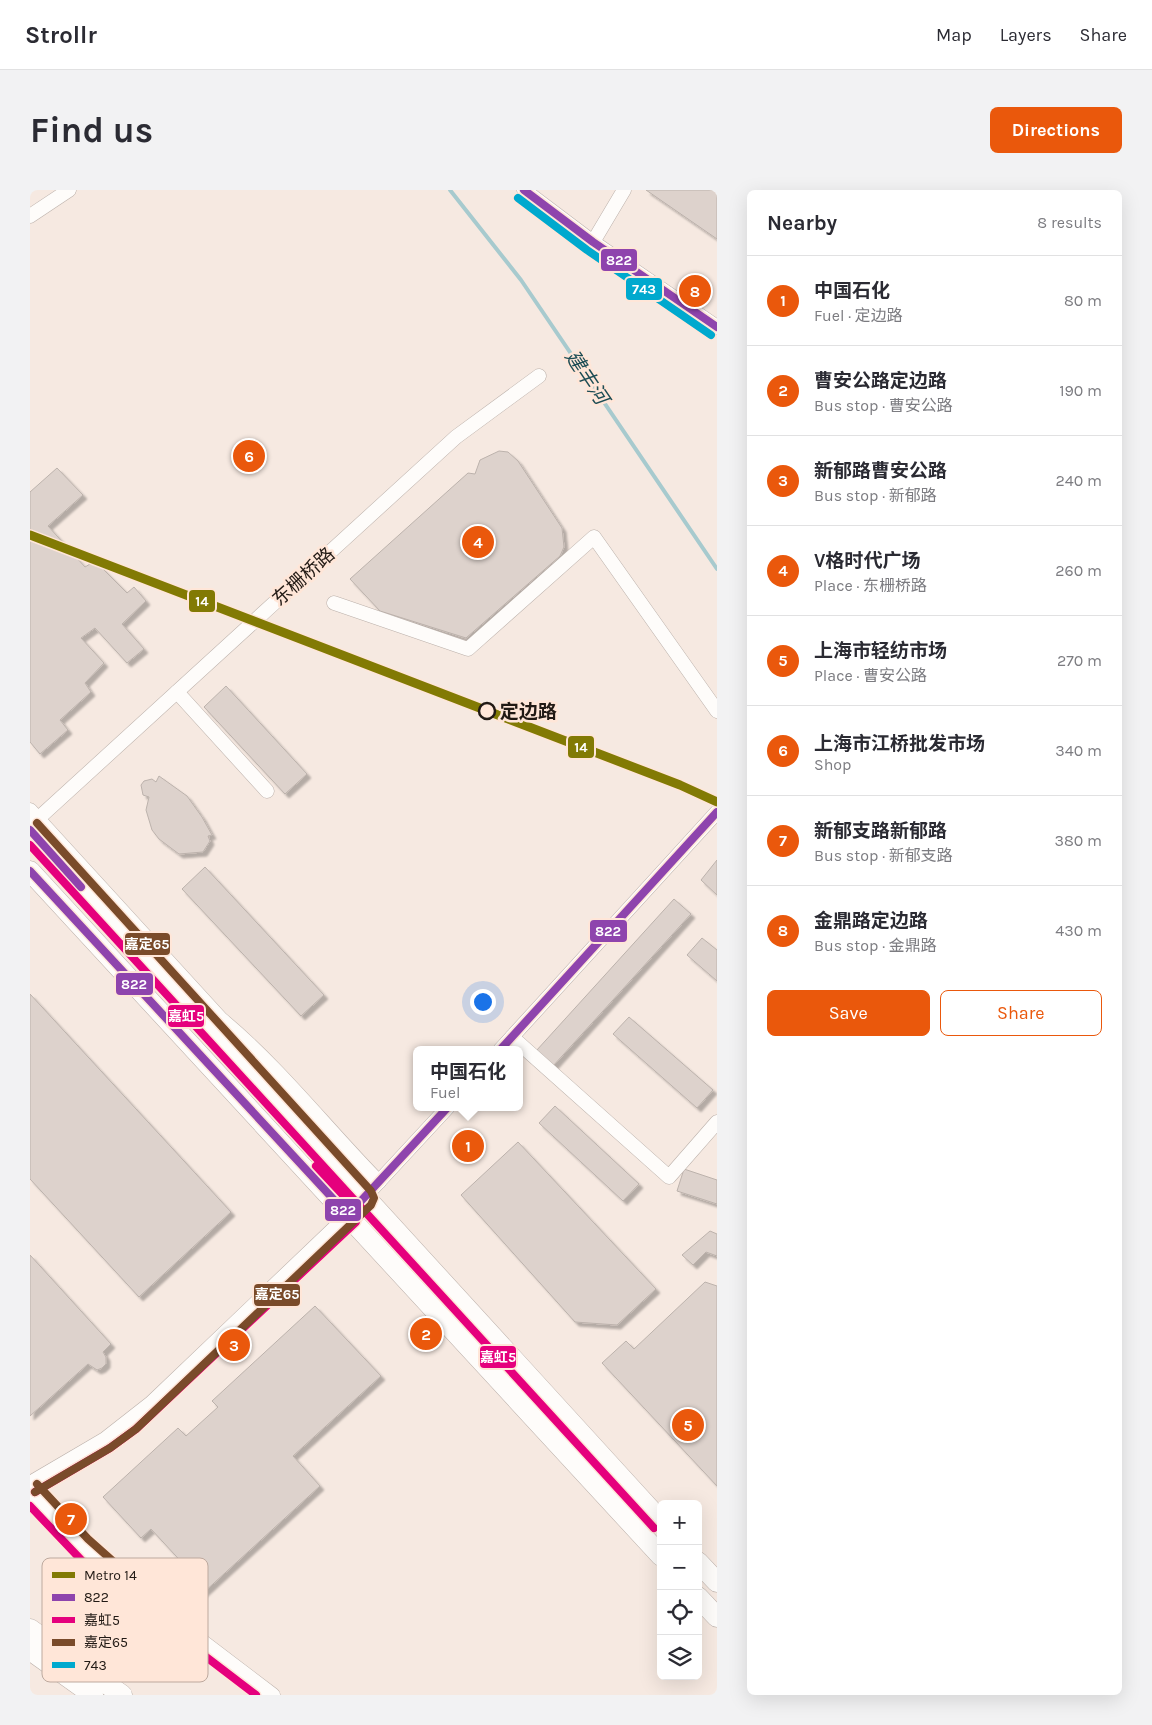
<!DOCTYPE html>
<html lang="en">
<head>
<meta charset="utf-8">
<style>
	body { margin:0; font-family:Karla,"Noto Sans SC",sans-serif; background:#f2f2f3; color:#2b2b33 }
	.controls { position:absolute; right:15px; bottom:15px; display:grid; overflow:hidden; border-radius:8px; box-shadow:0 5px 20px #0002 }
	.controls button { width:45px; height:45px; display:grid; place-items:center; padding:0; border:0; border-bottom:1px solid #e1e1e2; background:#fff; color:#2b2b33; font:25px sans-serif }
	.you { position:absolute; left:452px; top:811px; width:18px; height:18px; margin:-12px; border:4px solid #fff; border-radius:50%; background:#1a73e8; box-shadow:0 0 0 8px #1a73e833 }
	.badge { display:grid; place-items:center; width:32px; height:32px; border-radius:50%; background:#ea580c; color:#fff; font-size:16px; font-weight:700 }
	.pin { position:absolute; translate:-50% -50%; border:2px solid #fff; box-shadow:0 1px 5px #0006 }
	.popup { position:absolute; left:383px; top:856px; width:110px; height:65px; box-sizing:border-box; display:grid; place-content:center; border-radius:8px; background:#fff; filter:drop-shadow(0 1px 4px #0005); font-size:16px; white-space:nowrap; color:#7c7c81 }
	.popup b { font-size:19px; color:#2b2b33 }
	.popup::after { content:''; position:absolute; left:50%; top:100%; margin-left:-10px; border:10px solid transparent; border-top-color:#fff }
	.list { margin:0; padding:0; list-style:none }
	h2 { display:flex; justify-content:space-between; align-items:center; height:65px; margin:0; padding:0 20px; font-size:21px }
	h2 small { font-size:16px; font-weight:400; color:#7c7c81 }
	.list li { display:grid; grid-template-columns:32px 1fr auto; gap:15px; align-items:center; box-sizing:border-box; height:90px; padding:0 20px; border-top:1px solid #e1e1e2 }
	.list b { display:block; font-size:19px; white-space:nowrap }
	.list p { margin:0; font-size:16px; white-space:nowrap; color:#7c7c81 }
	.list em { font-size:16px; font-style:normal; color:#7c7c81 }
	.actions { display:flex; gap:10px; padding:15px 20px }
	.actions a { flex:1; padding:11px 0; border:1px solid #ea580c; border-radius:8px; text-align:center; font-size:18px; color:#ea580c }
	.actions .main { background:#ea580c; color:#fff }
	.icon { flex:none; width:28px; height:28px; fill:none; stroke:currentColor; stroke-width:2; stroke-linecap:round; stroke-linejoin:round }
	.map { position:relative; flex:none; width:687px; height:1505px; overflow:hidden; border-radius:8px }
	header { display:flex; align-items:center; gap:30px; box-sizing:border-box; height:70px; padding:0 25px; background:#fff; border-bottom:1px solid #e1e1e2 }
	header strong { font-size:24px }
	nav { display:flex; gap:28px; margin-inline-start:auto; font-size:18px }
	.intro { display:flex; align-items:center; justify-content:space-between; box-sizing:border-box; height:120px; padding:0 30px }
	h1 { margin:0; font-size:35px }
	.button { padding:12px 22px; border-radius:8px; background:#ea580c; color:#fff; font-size:18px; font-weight:700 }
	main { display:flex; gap:30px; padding:0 30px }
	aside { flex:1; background:#fff; border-radius:8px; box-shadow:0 5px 20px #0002 }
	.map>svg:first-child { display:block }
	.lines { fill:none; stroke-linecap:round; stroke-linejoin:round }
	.stream { stroke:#a7cace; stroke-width:4 }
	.building { fill:#ddd2cc; stroke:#bcb2ac; filter:url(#shadow) }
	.minor-casing { stroke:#bbb0aa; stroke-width:15 }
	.highway-casing { stroke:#bbb0aa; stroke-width:21 }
	.minor { stroke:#fefcfa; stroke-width:14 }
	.highway { stroke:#fefcfa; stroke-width:20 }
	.bus-1-casing { stroke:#ffe6d8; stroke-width:11 }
	.bus-2-casing { stroke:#ffe6d8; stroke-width:11 }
	.bus-3-casing { stroke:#ffe6d8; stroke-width:11 }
	.bus-4-casing { stroke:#ffe6d8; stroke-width:11 }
	.bus-1 { stroke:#8e44ad; stroke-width:8 }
	.bus-2 { stroke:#e5007d; stroke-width:8 }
	.bus-3 { stroke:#7a4b2a; stroke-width:8 }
	.bus-4 { stroke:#00a9ce; stroke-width:8 }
	.metro-1-casing { stroke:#ffe6d8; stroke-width:12 }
	.metro-1 { stroke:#827a04; stroke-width:9 }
	.stop-dot { fill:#ffe6d8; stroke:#221a15; stroke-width:2.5 }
	.labels { text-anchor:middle; stroke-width:5; stroke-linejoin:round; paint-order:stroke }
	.street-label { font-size:19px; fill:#221a15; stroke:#ffe6d8 }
	.stop-label { font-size:19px; font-weight:bold; fill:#221a15; stroke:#ffe6d8; text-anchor:start }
	.water-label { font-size:20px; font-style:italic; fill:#1d4d55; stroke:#ffe6d8 }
	.key { fill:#ffe6d8; stroke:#bda99e; stroke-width:1 }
	.key-label { font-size:14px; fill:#221a15 }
	.line-badge { stroke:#ffe6d8; stroke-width:2 }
	.badge-label { font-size:14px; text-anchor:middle; font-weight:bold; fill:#fff }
</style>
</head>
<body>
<header>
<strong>Strollr</strong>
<nav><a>Map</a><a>Layers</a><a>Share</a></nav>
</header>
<div class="intro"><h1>Find us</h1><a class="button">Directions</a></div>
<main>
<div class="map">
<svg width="687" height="1505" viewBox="0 0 687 1505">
	<defs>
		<filter id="shadow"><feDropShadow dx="4" dy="4" stdDeviation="1" flood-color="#0004"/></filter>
	</defs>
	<rect width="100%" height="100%" fill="#f6e9e1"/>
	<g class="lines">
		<path class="stream" d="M420,0L491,90L687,379"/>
	</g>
	<g class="building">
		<path d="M616,0H687V49Z"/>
		<path d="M469,261L478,262L488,271L532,338L534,357L530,366L436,448L350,421L320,389L438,283L445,284L450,270Z"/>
		<path d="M27,278L53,305L18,336L55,377L60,374L70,376L97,403L104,397L116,411L92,434L114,459L97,473L65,438L51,448L74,473L55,493L61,502L30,530L38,540L10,564L0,552V302Z"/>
		<path d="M196,496L277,584L255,604L174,517Z"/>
		<path d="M129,586L157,606L172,627L182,645L178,646L180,651L173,662L149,664L129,649L122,640L116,620L119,607L113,605L111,595L114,591L122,589L126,592Z"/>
		<path d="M687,670V705L671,690Z"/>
		<path d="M175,677L294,805L271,826L152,699Z"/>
		<path d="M644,709L661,724L523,876L506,861Z"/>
		<path d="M672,748L687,760V791L657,765Z"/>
		<path d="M0,804L201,1022L109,1107L0,989Z"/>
		<path d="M599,827L683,900L667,918L583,844Z"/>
		<path d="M525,916L609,994L593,1011L509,933Z"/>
		<path d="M488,952L626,1099L587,1135L545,1132L431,1005Z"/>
		<path d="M654,979L687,990V1014L647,1001Z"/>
		<path d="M680,1041L687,1044V1066L676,1062L663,1075L652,1065Z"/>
		<path d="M0,1065L81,1154L73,1162L76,1167V1174L72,1178L67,1180L58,1174L0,1226Z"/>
		<path d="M675,1092L687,1096V1296L572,1173L596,1151L604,1159Z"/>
		<path d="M285,1116L351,1186L263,1266L290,1296L172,1404L152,1383L157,1378L121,1339L111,1348L73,1307L148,1238L156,1246L188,1217L182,1211Z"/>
	</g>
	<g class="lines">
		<defs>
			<g id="minor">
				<path d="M494,0L563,52L687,137"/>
				<path d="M0,26L39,0"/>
				<path d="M563,52L594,0"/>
				<path d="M304,413L438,459L564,347L687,521"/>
				<path d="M147,502L237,601"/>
				<path d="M0,620L191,829C249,877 296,938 349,992"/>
				<path d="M0,636L426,247L509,186"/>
				<path d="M482,847L639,987L687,932"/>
				<path d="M470,860L687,622"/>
				<path d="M0,1293L75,1249L121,1213L318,1025L418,917"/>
				<path d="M0,1301L64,1369L243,1505"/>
			</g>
			<g id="highway">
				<path d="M0,640L631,1331"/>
				<path d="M0,681L631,1366"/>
				<path d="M668,1372L687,1392"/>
				<path d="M668,1407L687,1427"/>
				<path d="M0,1439L92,1505"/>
				<path d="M0,1460L63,1505"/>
			</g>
		</defs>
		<use href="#minor" class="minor-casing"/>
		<use href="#highway" class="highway-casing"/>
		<use href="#minor" class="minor"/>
		<use href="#highway" class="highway"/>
		<defs>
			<g id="bus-1">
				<path d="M494,0L563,52L687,137"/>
				<path d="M0,640L51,697"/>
				<path d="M0,681L318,1025L418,917"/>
				<path d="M470,860L687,622"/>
			</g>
			<g id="bus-2">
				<path d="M0,655L624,1338"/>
				<path d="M5,1302L80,1258L106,1239L326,1032L328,1025L326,1019L286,976"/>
				<path d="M0,1316L57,1376L226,1505"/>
			</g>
			<g id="bus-3">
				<path d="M7,1294L58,1349L85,1373"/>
				<path d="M5,1302L80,1258L106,1239L341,1015L344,1008L341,1001L7,633"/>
			</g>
			<path id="bus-4" d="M488,8L557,60L681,145"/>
		</defs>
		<use href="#bus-1" class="bus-1-casing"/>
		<use href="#bus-2" class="bus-2-casing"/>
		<use href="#bus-3" class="bus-3-casing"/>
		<use href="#bus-4" class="bus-4-casing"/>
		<use href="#bus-1" class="bus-1"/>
		<use href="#bus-2" class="bus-2"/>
		<use href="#bus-3" class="bus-3"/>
		<use href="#bus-4" class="bus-4"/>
		<defs>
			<path id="metro-1" d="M0,345L650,595L687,612"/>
		</defs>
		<use href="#metro-1" class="metro-1-casing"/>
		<use href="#metro-1" class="metro-1"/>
	</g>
	<circle class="stop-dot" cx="457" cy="521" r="8"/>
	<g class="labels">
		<g class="street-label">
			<text transform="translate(273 386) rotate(-42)" y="7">东栅桥路</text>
		</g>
		<g class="stop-label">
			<text x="470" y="528">定边路</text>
		</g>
		<g class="water-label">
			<text transform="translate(557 187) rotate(56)" y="7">建丰河</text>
		</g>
	</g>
	<rect x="12" y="1368" width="166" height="124" rx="8" class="key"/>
	<rect x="22" y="1382" width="23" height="6" fill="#827a04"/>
	<rect x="22" y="1404" width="23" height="7" fill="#8e44ad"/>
	<rect x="22" y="1427" width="23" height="6" fill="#e5007d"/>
	<rect x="22" y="1449" width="23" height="7" fill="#7a4b2a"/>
	<rect x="22" y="1472" width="23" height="6" fill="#00a9ce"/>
	<g class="key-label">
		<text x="54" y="1390">Metro 14</text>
		<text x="54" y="1412">822</text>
		<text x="54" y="1435">嘉虹5</text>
		<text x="54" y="1457">嘉定65</text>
		<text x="54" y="1480">743</text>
	</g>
	<g class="line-badge">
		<rect x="570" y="58" width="38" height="24" rx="5" fill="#8e44ad"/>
		<rect x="595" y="87" width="38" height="24" rx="5" fill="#00a9ce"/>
		<rect x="158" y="399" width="28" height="24" rx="5" fill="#827a04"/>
		<rect x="537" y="545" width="28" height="24" rx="5" fill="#827a04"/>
		<rect x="559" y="729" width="39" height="24" rx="5" fill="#8e44ad"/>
		<rect x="94" y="742" width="47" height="24" rx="5" fill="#7a4b2a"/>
		<rect x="85" y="782" width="39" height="24" rx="5" fill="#8e44ad"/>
		<rect x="137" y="814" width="38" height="24" rx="5" fill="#e5007d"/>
		<rect x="294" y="1008" width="38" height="24" rx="5" fill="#8e44ad"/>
		<rect x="223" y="1093" width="48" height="24" rx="5" fill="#7a4b2a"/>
		<rect x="449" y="1155" width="38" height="24" rx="5" fill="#e5007d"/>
	</g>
	<g class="badge-label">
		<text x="589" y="75">822</text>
		<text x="614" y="104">743</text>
		<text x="172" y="416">14</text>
		<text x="551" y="562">14</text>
		<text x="578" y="746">822</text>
		<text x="117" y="759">嘉定65</text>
		<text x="104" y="799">822</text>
		<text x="156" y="831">嘉虹5</text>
		<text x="313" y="1025">822</text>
		<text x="247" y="1109">嘉定65</text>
		<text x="468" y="1172">嘉虹5</text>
	</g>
</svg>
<div class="controls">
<button>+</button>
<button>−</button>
<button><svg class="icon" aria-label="locate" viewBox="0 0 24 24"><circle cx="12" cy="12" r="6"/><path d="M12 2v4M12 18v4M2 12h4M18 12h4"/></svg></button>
<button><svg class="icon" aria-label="layers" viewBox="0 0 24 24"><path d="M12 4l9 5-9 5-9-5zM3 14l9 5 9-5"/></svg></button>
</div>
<div class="you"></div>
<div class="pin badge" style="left:438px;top:956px">1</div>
<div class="popup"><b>中国石化</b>Fuel</div>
<div class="pin badge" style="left:396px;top:1144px">2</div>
<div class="pin badge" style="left:204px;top:1155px">3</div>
<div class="pin badge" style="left:448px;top:352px">4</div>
<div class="pin badge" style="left:658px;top:1235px">5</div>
<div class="pin badge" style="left:219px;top:266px">6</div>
<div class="pin badge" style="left:41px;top:1329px">7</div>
<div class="pin badge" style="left:665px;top:101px">8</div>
</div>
<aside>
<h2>Nearby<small>8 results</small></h2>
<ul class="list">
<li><span class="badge">1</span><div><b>中国石化</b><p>Fuel · 定边路</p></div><em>80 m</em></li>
<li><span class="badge">2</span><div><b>曹安公路定边路</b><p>Bus stop · 曹安公路</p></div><em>190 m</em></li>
<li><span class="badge">3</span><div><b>新郁路曹安公路</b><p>Bus stop · 新郁路</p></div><em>240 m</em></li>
<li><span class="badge">4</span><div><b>V格时代广场</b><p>Place · 东栅桥路</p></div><em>260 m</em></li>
<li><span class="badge">5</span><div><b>上海市轻纺市场</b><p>Place · 曹安公路</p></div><em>270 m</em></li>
<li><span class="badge">6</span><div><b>上海市江桥批发市场</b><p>Shop</p></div><em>340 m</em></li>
<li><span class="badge">7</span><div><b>新郁支路新郁路</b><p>Bus stop · 新郁支路</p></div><em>380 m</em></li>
<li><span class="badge">8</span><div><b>金鼎路定边路</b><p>Bus stop · 金鼎路</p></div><em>430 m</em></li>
</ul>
<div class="actions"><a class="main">Save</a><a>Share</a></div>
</aside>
</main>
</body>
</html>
